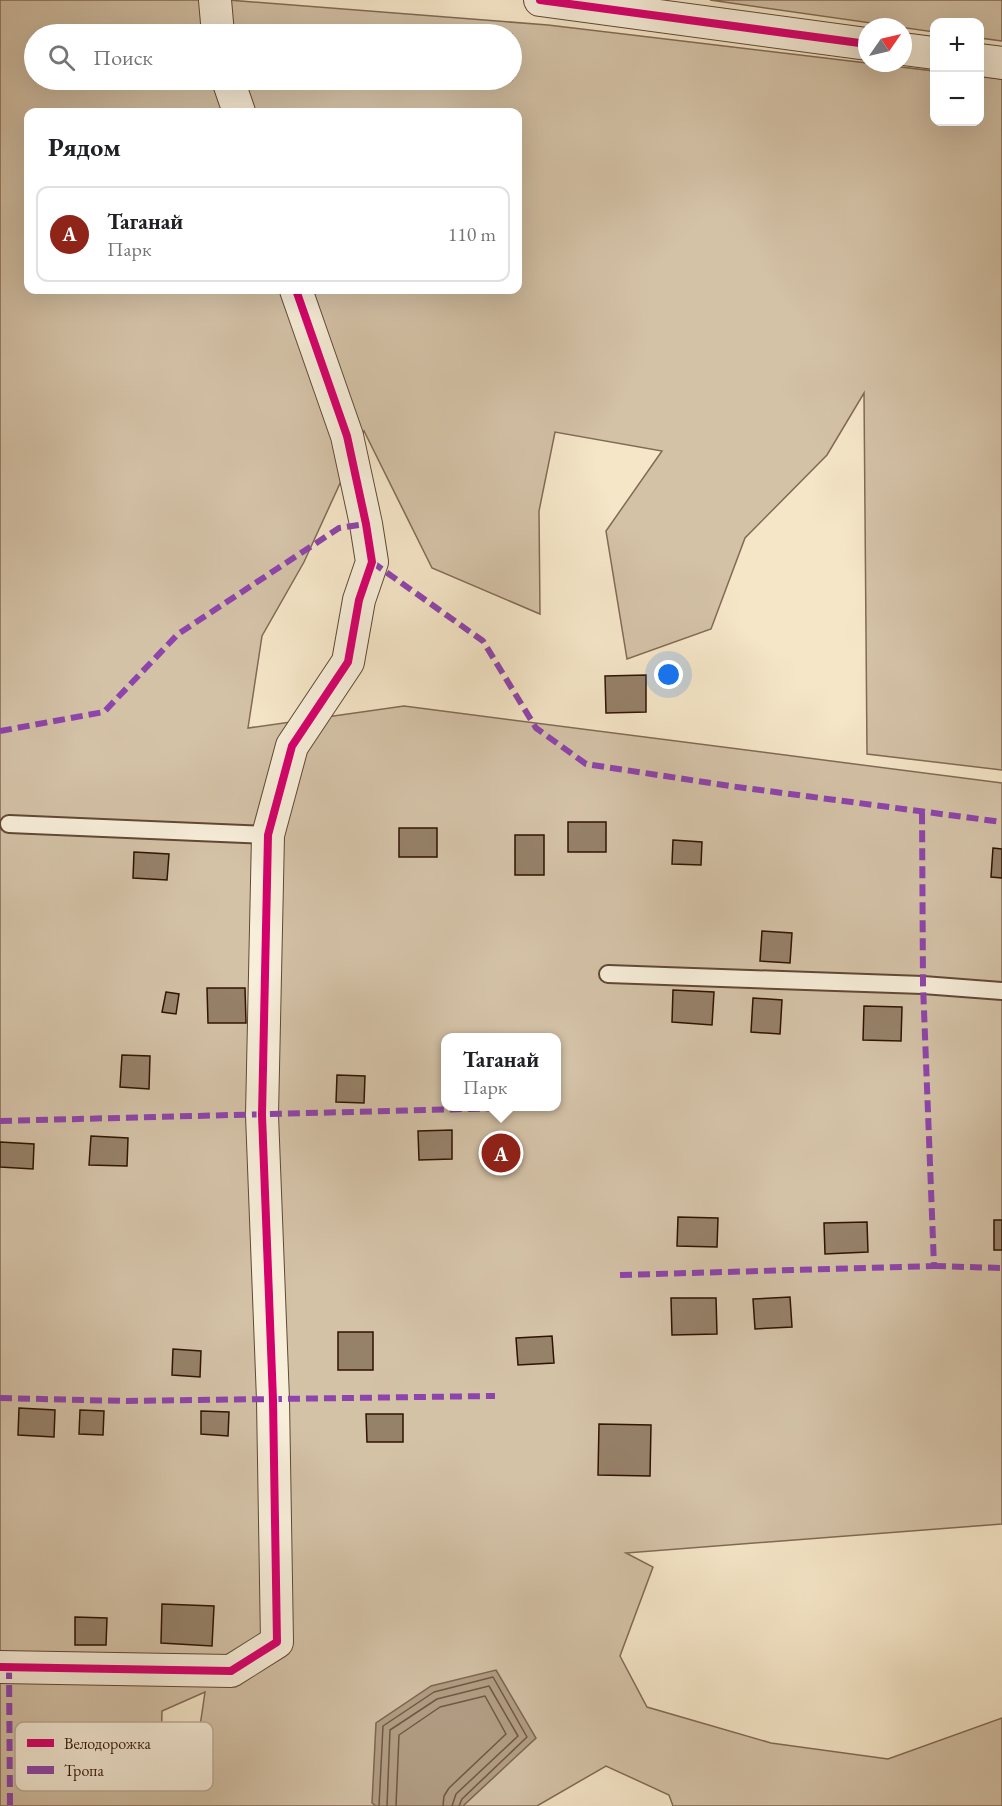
<!DOCTYPE html>
<html lang="ru">
<head>
<meta charset="utf-8">
<style>
	body { margin:0; font-family:"EB Garamond",serif; background:#f2f2f2; color:#202124 }
	.controls { position:absolute; right:18px; top:18px; display:grid; overflow:hidden; border-radius:12px; box-shadow:0 6px 24px #0002 }
	.controls button { width:54px; height:54px; display:grid; place-items:center; padding:0; border:0; border-bottom:2px solid #e0e0e0; background:#fff; color:#202124; font:30px sans-serif }
	.compass { position:absolute; left:858px; top:18px; width:54px; height:54px; border-radius:50%; background:#fff; box-shadow:0 6px 24px #0002; rotate:56deg }
	.you { position:absolute; left:669px; top:675px; width:21px; height:21px; margin:-15px; border:4px solid #fff; border-radius:50%; background:#1a73e8; box-shadow:0 0 0 9px #1a73e833 }
	.badge { display:grid; place-items:center; width:39px; height:39px; border-radius:50%; background:#8f2418; color:#fff; font-size:20px; font-weight:700 }
	.pin { position:absolute; translate:-50% -50%; border:3px solid #fff; box-shadow:0 2px 6px #0006 }
	.popup { position:absolute; left:441px; top:1033px; width:120px; height:78px; box-sizing:border-box; display:grid; place-content:center; border-radius:12px; background:#fff; filter:drop-shadow(0 2px 4px #0005); font-size:20px; white-space:nowrap; color:#757577 }
	.popup b { font-size:22px; color:#202124 }
	.popup::after { content:''; position:absolute; left:50%; top:100%; margin-left:-12px; border:12px solid transparent; border-top-color:#fff }
	.list { margin:0; padding:0; list-style:none }
	h2 { display:flex; justify-content:space-between; align-items:center; height:78px; margin:0; padding:0 24px; font-size:26px }
	h2 small { font-size:20px; font-weight:400; color:#757577 }
	.list li { display:grid; grid-template-columns:39px 1fr auto; gap:18px; align-items:center; box-sizing:border-box; height:96px; margin:0 12px 12px; padding:0 12px; border:2px solid #e0e0e0; border-radius:12px }
	.list b { display:block; font-size:22px; white-space:nowrap }
	.list p { margin:0; font-size:20px; white-space:nowrap; color:#757577 }
	.list em { font-size:20px; font-style:normal; color:#757577 }
	.icon { flex:none; width:33px; height:33px; fill:none; stroke:currentColor; stroke-width:2; stroke-linecap:round; stroke-linejoin:round }
	.map { position:relative; flex:none; width:1002px; height:1806px; overflow:hidden }
	.search { position:absolute; background:#fff; box-shadow:0 6px 24px #0002; left:24px; top:24px; width:498px; height:66px; display:flex; align-items:center; gap:15px; box-sizing:border-box; padding:0 21px; border-radius:33px; color:#757577; font-size:22px }
	.panel { position:absolute; background:#fff; box-shadow:0 6px 24px #0002; left:24px; top:108px; width:498px; height:186px; border-radius:12px }
	.map>svg:first-child { display:block }
	.green { fill:#d4c2a7; stroke:#826a55; stroke-width:1.5; fill-rule:evenodd }
	.water { fill:#b29e85; stroke:#7e6651; stroke-width:1.5 }
	.lines { fill:none; stroke-linecap:round; stroke-linejoin:round }
	.shore { stroke:#715844; stroke-width:1.5 }
	.building { fill:#968169; stroke:#301303; stroke-width:1.5 }
	.lane-casing { stroke:#614834; stroke-width:20 }
	.street-casing { stroke:#614834; stroke-width:34 }
	.lane { stroke:#f8efdb; stroke-width:16 }
	.street { stroke:#f8efdb; stroke-width:32 }
	.quiet { stroke:#8e44ad; stroke-width:6; stroke-dasharray:12 6; stroke-linecap:butt }
	.cycleway-casing { stroke:#f8efdb; stroke-width:11 }
	.cycleway { stroke:#d6006c; stroke-width:8 }
	.key { fill:#f8efdb; stroke:#bcad9a; stroke-width:1.5 }
	.key-label { font-size:16px; fill:#301303 }
</style>
</head>
<body>
<div class="map">
<svg width="1002" height="1806" viewBox="0 0 1002 1806">
	<rect width="100%" height="100%" fill="#f5e6c8"/>
	<filter id="stains"><feTurbulence type="fractalNoise" baseFrequency=".00333" numOctaves="4"/><feColorMatrix values="0 0 0 0 .2 0 0 0 0 .09 0 0 0 0 .02 0 0 0 .5 -.17"/></filter>
	<radialGradient id="worn" r=".72"><stop offset=".6" stop-color="#630" stop-opacity="0"/><stop offset="1" stop-color="#630" stop-opacity=".3"/></radialGradient>
	<g class="green">
		<path d="M0,0H228L548,25L934,71V122H980V76L1002,79V770L867,754L864,393L827,455L745,538L711,629L627,659L606,531L662,451L555,432L539,511L540,614L432,568L364,431L304,562L262,636L248,728L404,706L1002,783V1524L626,1553L653,1567L620,1656L647,1707L771,1743L888,1759L1002,1718V1806H673L669,1795L606,1766L537,1806H0ZM34,34H512V80H34ZM28,112H518V290H28ZM446,1038H556V1106H446ZM205,1692L199,1733L161,1746L162,1711Z"/>
		<path d="M710,0H1002V41L980,38V22H934V32Z"/>
	</g>
	<path class="water" d="M496,1670L536,1738L463,1806H376L372,1803L376,1723L431,1686Z"/>
	<g class="lines">
		<g class="shore">
			<path d="M379,1806L383,1726L434,1692L493,1677L527,1737L462,1799L459,1806"/>
			<path d="M387,1806L390,1730L437,1699L489,1686L518,1736L456,1794L452,1806"/>
			<path d="M396,1806L399,1735L440,1707L485,1696L506,1734L449,1788L444,1796L443,1806"/>
		</g>
	</g>
	<g class="building">
		<path d="M646,675V712L606,713L605,676Z"/>
		<rect x="568" y="822" width="38" height="30"/>
		<rect x="399" y="828" width="38" height="29"/>
		<rect x="515" y="835" width="29" height="40"/>
		<path d="M673,840L702,842L701,865L672,864Z"/>
		<path d="M993,848L1002,849V878L991,877Z"/>
		<path d="M134,852L169,854L167,880L133,878Z"/>
		<path d="M762,931L792,933L790,963L760,961Z"/>
		<path d="M207,988H245L246,1023H208Z"/>
		<path d="M673,990L714,992L712,1025L672,1022Z"/>
		<path d="M166,992L179,994L176,1014L162,1012Z"/>
		<path d="M753,998L782,1000L780,1034L751,1032Z"/>
		<path d="M864,1006L902,1007L901,1041L863,1040Z"/>
		<path d="M122,1055L150,1056L149,1089L120,1087Z"/>
		<path d="M337,1075L365,1076L364,1103L336,1102Z"/>
		<path d="M452,1130V1159L419,1160L418,1131Z"/>
		<path d="M91,1136L128,1138L127,1166L89,1165Z"/>
		<path d="M0,1142L34,1144L33,1169L0,1167Z"/>
		<path d="M678,1217L718,1218L717,1247L677,1246Z"/>
		<rect x="994" y="1220" width="8" height="30"/>
		<path d="M867,1222L868,1252L825,1254L824,1223Z"/>
		<path d="M790,1297L792,1327L755,1329L753,1299Z"/>
		<path d="M671,1298H716L717,1334L672,1335Z"/>
		<rect x="338" y="1332" width="35" height="38"/>
		<path d="M552,1336L554,1363L518,1365L516,1338Z"/>
		<path d="M173,1349L201,1351L200,1377L172,1375Z"/>
		<path d="M19,1408L55,1410L54,1437L18,1435Z"/>
		<path d="M80,1410L104,1411L103,1435L79,1434Z"/>
		<path d="M201,1411L229,1412L228,1436L201,1434Z"/>
		<path d="M366,1414H403V1442H367Z"/>
		<path d="M599,1424L651,1425L650,1476L598,1475Z"/>
		<path d="M162,1604L214,1606L212,1646L161,1643Z"/>
		<path d="M75,1617L107,1618L106,1645H75Z"/>
	</g>
	<g class="lines">
		<defs>
			<g id="lane">
				<path d="M9,824L268,835"/>
				<path d="M608,974L923,985L1002,991"/>
			</g>
			<g id="street">
				<path d="M215,0L218,34"/>
				<path d="M540,0L867,44"/>
				<path d="M903,49L934,53"/>
				<path d="M980,60L1002,63"/>
				<path d="M228,80L239,112"/>
				<path d="M0,1667L231,1671L277,1642L273,1400L262,1115L268,835L292,746L348,662L359,600L372,562L366,524L347,436L296,290"/>
			</g>
		</defs>
		<use href="#lane" class="lane-casing"/>
		<use href="#street" class="street-casing"/>
		<use href="#lane" class="lane"/>
		<use href="#street" class="street"/>
		<g class="quiet">
			<path d="M372,562L483,641L536,728L586,764L730,786L1002,822"/>
			<path d="M0,731L104,712L178,634L339,528L366,524"/>
			<path d="M0,1121L543,1107"/>
			<path d="M934,1266L1002,1268"/>
			<path d="M620,1275L934,1266L923,985L922,810"/>
			<path d="M0,1398L126,1401L495,1396"/>
			<path d="M9,1667L10,1806"/>
		</g>
		<defs>
			<g id="cycleway">
				<path d="M540,0L867,44"/>
				<path d="M0,1667L231,1671L277,1642L273,1400L262,1115L268,835L292,746L348,662L359,600L372,562L366,524L347,436L296,290"/>
			</g>
		</defs>
		<use href="#cycleway" class="cycleway-casing"/>
		<use href="#cycleway" class="cycleway"/>
	</g>
	<rect x="15" y="1722" width="198" height="69" rx="9" class="key"/>
	<rect x="27" y="1739" width="27" height="8" fill="#d6006c"/>
	<rect x="27" y="1766" width="27" height="8" fill="#8e44ad"/>
	<g class="key-label">
		<text x="64" y="1749">Велодорожка</text>
		<text x="64" y="1776">Тропа</text>
	</g>
	<rect width="100%" height="100%" filter="url(#stains)"/>
	<rect width="100%" height="100%" fill="url(#worn)"/>
</svg>
<div class="controls">
<button>+</button>
<button>−</button>
</div>
<svg class="compass" viewBox="-18 -18 36 36"><path d="M0-13l5 13h-10z" fill="#e53935"/><path d="M0 13l5-13h-10z" fill="#757577"/></svg>
<div class="you"></div>
<div class="pin badge" style="left:501px;top:1153px">A</div>
<div class="popup"><b>Таганай</b>Парк</div>
<div class="search"><svg class="icon" aria-label="search" viewBox="0 0 24 24"><circle cx="10" cy="10" r="6"/><path d="M15 15l6 6"/></svg>Поиск</div>
<section class="panel">
<h2>Рядом<small></small></h2>
<ul class="list">
<li><span class="badge">A</span><div><b>Таганай</b><p>Парк</p></div><em>110 m</em></li>
</ul>
</section>
</div>
</body>
</html>
